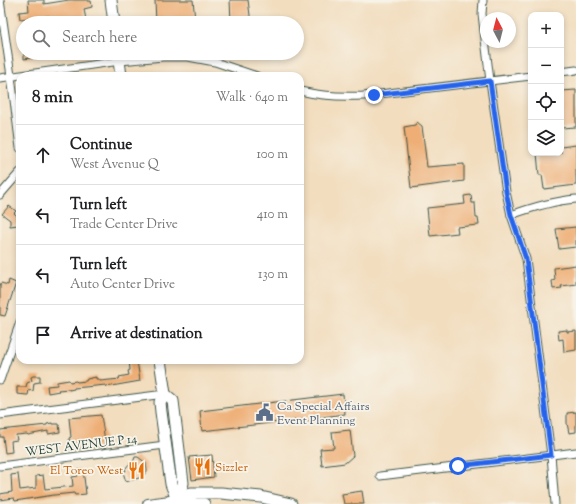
<!DOCTYPE html>
<html lang="en">
<head>
<meta charset="utf-8">
<style>
	body { margin:0; font-family:"Sorts Mill Goudy",serif; background:#f6f6f6; color:#202124 }
	.controls { position:absolute; right:12px; top:12px; display:grid; overflow:hidden; border-radius:8px; box-shadow:0 2px 6px #0003 }
	.controls button { width:36px; height:36px; display:grid; place-items:center; padding:0; border:0; border-bottom:1px solid #e0e0e0; background:#fff; color:#202124; font:20px sans-serif }
	.compass { position:absolute; left:480px; top:12px; width:36px; height:36px; border-radius:50%; background:#fff; box-shadow:0 2px 6px #0003; rotate:353deg }
	.stop { position:absolute; width:12px; height:12px; margin:-9px; border:3px solid #2563eb; border-radius:50%; background:#fff }
	.stop.end { background:#2563eb; border-color:#fff; box-shadow:0 1px 4px #0008 }
	.list { margin:0; padding:0; list-style:none }
	h2 { display:flex; justify-content:space-between; align-items:center; height:52px; margin:0; padding:0 16px; font-size:17px }
	h2 small { font-size:13px; font-weight:400; color:#757577 }
	.list li { display:grid; grid-template-columns:26px 1fr auto; gap:12px; align-items:center; box-sizing:border-box; height:60px; padding:0 16px; border-top:1px solid #e0e0e0 }
	.list b { display:block; font-size:15px; white-space:nowrap }
	.list p { margin:0; font-size:13px; white-space:nowrap; color:#757577 }
	.list em { font-size:13px; font-style:normal; color:#757577 }
	.icon { flex:none; width:22px; height:22px; fill:none; stroke:currentColor; stroke-width:2; stroke-linecap:round; stroke-linejoin:round }
	.map { position:relative; flex:none; width:576px; height:504px; overflow:hidden }
	.search { position:absolute; background:#fff; box-shadow:0 2px 6px #0003; left:16px; top:16px; width:288px; height:44px; display:flex; align-items:center; gap:10px; box-sizing:border-box; padding:0 14px; border-radius:22px; color:#757577; font-size:15px }
	.panel { position:absolute; background:#fff; box-shadow:0 2px 6px #0003; left:16px; top:72px; width:288px; height:292px; border-radius:12px }
	.map>svg:first-child { display:block }
	.building { fill:#eeae75 }
	.lines { fill:none; stroke-linecap:round; stroke-linejoin:round }
	.minor-casing { stroke:#3f5549; stroke-width:9 }
	.secondary-casing { stroke:#3f5549; stroke-width:12 }
	.primary-casing { stroke:#3f5549; stroke-width:13 }
	.minor { stroke:#fff; stroke-width:7 }
	.secondary { stroke:#fff; stroke-width:10 }
	.primary { stroke:#fff; stroke-width:11 }
	.route { stroke:#2563eb; stroke-width:5 }
	.labels { text-anchor:middle; stroke-width:3.5; stroke-linejoin:round; paint-order:stroke }
	.service-label { font-size:12px; fill:#4e5e75; stroke:#f7f3e8; text-anchor:start }
	.street-label { font-size:12px; fill:#1f3d34; stroke:#f7f3e8 }
	.food-label { font-size:12px; fill:#c56008; stroke:#f7f3e8; text-anchor:start }
</style>
</head>
<body>
<div class="map">
<svg width="576" height="504" viewBox="0 0 576 504">
	<rect width="100%" height="100%" fill="#f7f3e8"/>
	<filter id="ink" filterUnits="userSpaceOnUse"><feTurbulence type="fractalNoise" baseFrequency=".025" numOctaves="2"/><feDisplacementMap in="SourceGraphic" scale="8" xChannelSelector="R" yChannelSelector="G"/><feConvolveMatrix kernelMatrix="1 2 1 2 8 2 1 2 1" color-interpolation-filters="sRGB"/></filter>
	<filter id="wash" filterUnits="userSpaceOnUse"><feTurbulence type="fractalNoise" baseFrequency=".012" numOctaves="4" result="noise"/><feDisplacementMap in="SourceGraphic" scale="16" xChannelSelector="R" yChannelSelector="G"/><feGaussianBlur stdDeviation="0.9" result="paint"/><feColorMatrix in="noise" values="0 0 0 0 0 0 0 0 0 0 0 0 0 0 0 0 0 1.4 0 .05"/><feComposite in="paint" operator="in"/></filter>
	<g filter="url(#wash)">
		<rect width="100%" height="100%" fill="#f2ddbe"/>
		<g id="blocks">
			<g class="building">
				<path d="M28,0H44V4L69,0H88V1H91L92,7L84,9L86,20L72,22V23H51L49,16L20,19L19,12L29,11Z"/>
				<path d="M155,0H193L195,20L176,23H156Z"/>
				<path d="M230,0H248L251,23L231,22Z"/>
				<path d="M24,53H44V56L24,59Z"/>
				<path d="M576,90V127L561,128V91Z"/>
				<path d="M417,122L422,126L427,167L464,164V181L411,188L404,127L415,125Z"/>
				<path d="M576,145V185L544,189L542,175H539L537,153H561V147Z"/>
				<path d="M471,195L472,203H475L476,218H478L479,225L457,227L458,233L430,236L427,208L465,204L464,196Z"/>
				<path d="M9,206L16,211L14,213L17,216L18,225L10,226V220L2,214Z"/>
				<path d="M576,227V247L559,249L556,229Z"/>
				<path d="M576,265V284L561,286L562,288L553,289L552,281L555,280L554,268Z"/>
				<path d="M9,280L16,283L5,316L0,315V286L1,283L8,285Z"/>
				<path d="M567,330V332L576,331V350L564,352L563,339L559,340L558,331Z"/>
				<path d="M129,360H137L140,381L106,387V385L74,388V389L69,390V389L58,390L59,391L48,393L47,386L57,385V382L69,380L70,382L76,381L77,382L86,381L87,379L96,377V379H99L100,381L120,379L119,377L129,375L128,371L130,370Z"/>
				<path d="M33,376H40V382L34,383L33,391L29,390L28,395H27L17,394V387H26L27,383L32,381L31,377Z"/>
				<path d="M343,394L345,414L315,418L311,423L305,419L202,431L200,411Z"/>
				<path d="M576,412V432L569,433L567,423V413Z"/>
				<path d="M101,415L106,447L102,448L101,446L71,450L69,438L71,437L69,418Z"/>
				<path d="M52,423V424H59L60,432L48,434V431L28,435L27,434L16,435L17,440L11,441L12,452L5,453L3,437H0V430L47,425V424Z"/>
				<path d="M350,430L353,456L345,463L322,466L320,449L334,448L332,432Z"/>
				<path d="M212,455L214,477L192,480L189,457Z"/>
				<path d="M135,457H138L146,463L147,471L142,477L126,482L123,472L126,471L125,469L130,463L132,465Z"/>
				<path d="M83,469L86,494L75,495L74,493L54,495L15,501L14,498L0,500V494L12,492L11,475L18,474L20,490L36,488V476L43,475L45,489L73,486L72,477L78,476V470Z"/>
				<path d="M362,491L364,504H344L342,494Z"/>
			</g>
		</g>
	</g>
	<g filter="url(#ink)">
		<use href="#blocks" fill-opacity="0" stroke="#3f5549" stroke-width="1"/>
		<g class="lines">
			<defs>
				<g id="minor">
					<path d="M0,0L11,76L20,148"/>
					<path d="M483,0L482,14L490,81L506,192L511,215L526,259L551,455L555,504"/>
					<path d="M561,72L576,70"/>
					<path d="M0,78L120,61L163,57H188L215,62L257,76"/>
					<path d="M300,91C321,96 342,97 363,96L531,76"/>
					<path d="M0,195L20,172"/>
					<path d="M511,215C533,207 553,201 576,199"/>
					<path d="M0,380L20,322"/>
					<path d="M0,415L165,394"/>
					<path d="M0,466L165,445"/>
					<path d="M380,476L576,452"/>
				</g>
				<path id="secondary" d="M148,504L177,500L178,504"/>
				<g id="primary">
					<path d="M111,0L114,23"/>
					<path d="M118,53L121,76"/>
					<path d="M160,360L165,394L173,401L183,483L177,500"/>
					<path d="M165,394L160,402L161,412L171,484L177,500"/>
					<path d="M177,500L191,493H221L261,497L291,504"/>
					<path d="M177,500L196,504H204"/>
				</g>
			</defs>
			<use href="#minor" class="minor-casing"/>
			<use href="#secondary" class="secondary-casing"/>
			<use href="#primary" class="primary-casing"/>
			<use href="#minor" class="minor"/>
			<use href="#secondary" class="secondary"/>
			<use href="#primary" class="primary"/>
		</g>
	</g>
	<g class="lines" filter="url(#ink)">
		<path class="route" d="M374,95L490,81L506,192L511,215L526,259L551,455L458,466"/>
	</g>
	<defs>
		<symbol id="civic-bare" viewBox="-9 -9 18 18"><path d="M-.6-6.5H3V-4.5H.6V-3L4-1V1h2V6H-6V1h2V-1L-.6-3ZM-1.2 2.5V6h2.4V2.5Z" fill="#5c6f8a" stroke="#f7f3e8" stroke-width="2.5" paint-order="stroke"/></symbol>
		<symbol id="restaurant-bare" viewBox="-9 -9 18 18"><path d="M-5-6h1v4h1v-4h1v4h1v-4h1v5L-1.5 .5V6h-2V.5L-5-1ZM5-6V6H3V1.5H1.5Q1.5-4 5-6Z" fill="#e8710a" stroke="#f7f3e8" stroke-width="2.5" paint-order="stroke"/></symbol>
	</defs>
	<g fill-rule="evenodd">
		<use href="#civic-bare" x="252" y="400" width="25" height="25"/>
		<use href="#restaurant-bare" x="190" y="454" width="25" height="25"/>
		<use href="#restaurant-bare" x="124" y="458" width="25" height="25"/>
	</g>
	<g class="labels">
		<g class="service-label">
			<text x="277" y="410">Ca Special Affairs<tspan x="277" dy="14">Event Planning</tspan></text>
		</g>
		<g class="street-label">
			<text transform="translate(81 445) rotate(-7)" y="4">WEST AVENUE P 14</text>
		</g>
		<g class="food-label">
			<text x="215" y="471">Sizzler</text>
			<text x="123" y="474" text-anchor="end">El Toreo West</text>
		</g>
	</g>
</svg>
<div class="controls">
<button>+</button>
<button>−</button>
<button><svg class="icon" aria-label="locate" viewBox="0 0 24 24"><circle cx="12" cy="12" r="6"/><path d="M12 2v4M12 18v4M2 12h4M18 12h4"/></svg></button>
<button><svg class="icon" aria-label="layers" viewBox="0 0 24 24"><path d="M12 4l9 5-9 5-9-5zM3 14l9 5 9-5"/></svg></button>
</div>
<svg class="compass" viewBox="-18 -18 36 36"><path d="M0-13l5 13h-10z" fill="#e53935"/><path d="M0 13l5-13h-10z" fill="#757577"/></svg>
<div class="stop" style="left:458px;top:466px"></div>
<div class="stop end" style="left:374px;top:95px"></div>
<div class="search"><svg class="icon" aria-label="search" viewBox="0 0 24 24"><circle cx="10" cy="10" r="6"/><path d="M15 15l6 6"/></svg>Search here</div>
<section class="panel">
<h2>8 min<small>Walk · 640 m</small></h2>
<ul class="list">
<li><svg class="icon" aria-label="ahead" viewBox="0 0 24 24"><path d="M12 20V5M6 11l6-6 6 6"/></svg><div><b>Continue</b><p>West Avenue Q</p></div><em>100 m</em></li>
<li><svg class="icon" aria-label="left" viewBox="0 0 24 24"><path d="M17 20v-9H6M10 6l-5 5 5 5"/></svg><div><b>Turn left</b><p>Trade Center Drive</p></div><em>410 m</em></li>
<li><svg class="icon" aria-label="left" viewBox="0 0 24 24"><path d="M17 20v-9H6M10 6l-5 5 5 5"/></svg><div><b>Turn left</b><p>Auto Center Drive</p></div><em>130 m</em></li>
<li><svg class="icon" aria-label="arrive" viewBox="0 0 24 24"><path d="M6 21V4h12l-3 4 3 4H6"/></svg><div><b>Arrive at destination</b></div></li>
</ul>
</section>
</div>
</body>
</html>
